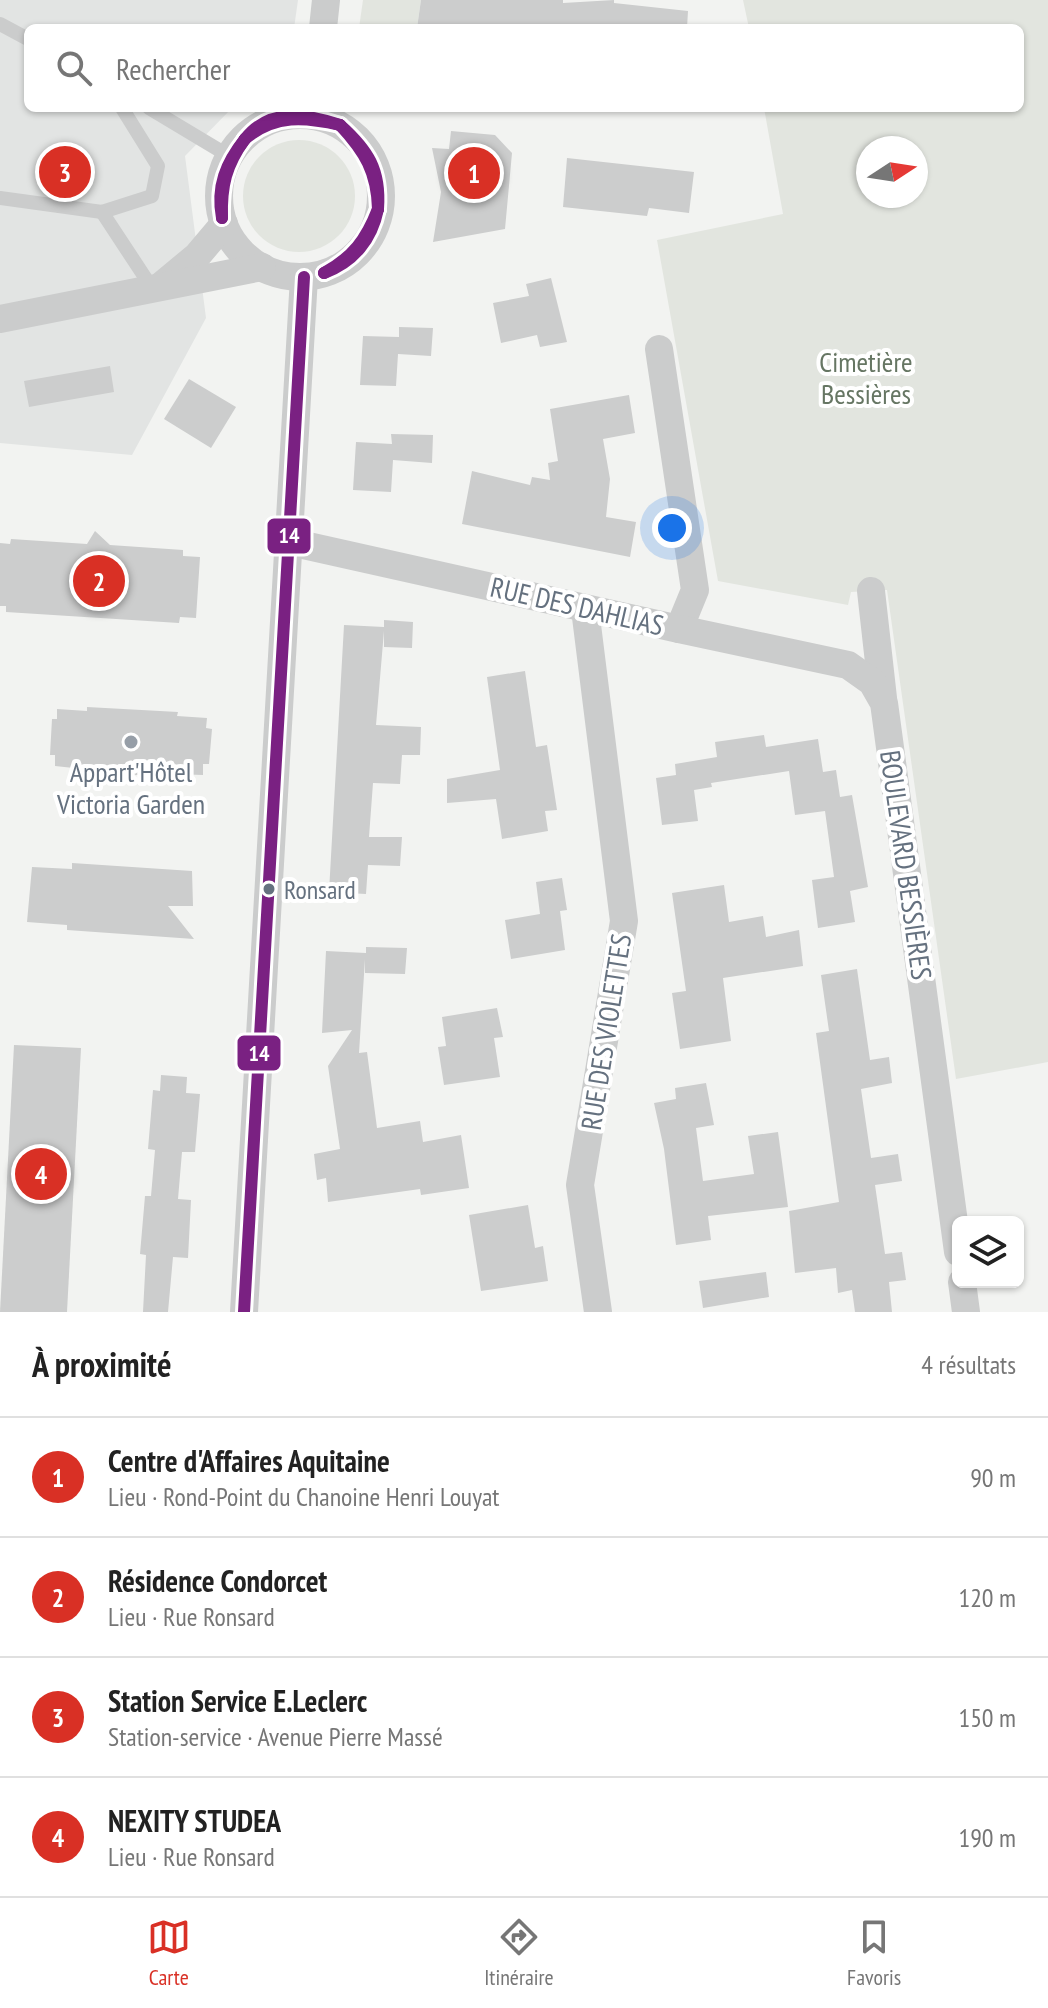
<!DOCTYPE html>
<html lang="fr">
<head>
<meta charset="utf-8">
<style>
	body { margin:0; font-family:"PT Sans Narrow",sans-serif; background:#f2f2f2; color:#222 }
	.controls { position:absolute; right:24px; bottom:24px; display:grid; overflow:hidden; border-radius:12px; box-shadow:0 2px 6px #0004 }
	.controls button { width:72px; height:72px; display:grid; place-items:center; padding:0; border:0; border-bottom:2px solid #e0e0e0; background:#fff; color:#222; font:40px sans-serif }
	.compass { position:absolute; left:856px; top:136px; width:72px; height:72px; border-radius:50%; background:#fff; box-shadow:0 2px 6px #0004; rotate:78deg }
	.you { position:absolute; left:672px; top:528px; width:28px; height:28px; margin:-20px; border:6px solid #fff; border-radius:50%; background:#1a73e8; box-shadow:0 0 0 12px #1a73e833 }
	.badge { display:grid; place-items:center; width:52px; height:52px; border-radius:50%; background:#d93025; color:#fff; font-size:26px; font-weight:700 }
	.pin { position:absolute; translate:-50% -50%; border:4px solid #fff; box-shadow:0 2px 8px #0006 }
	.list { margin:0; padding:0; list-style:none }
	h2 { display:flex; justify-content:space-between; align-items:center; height:104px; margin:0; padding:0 32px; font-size:34px }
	h2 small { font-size:26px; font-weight:400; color:#767676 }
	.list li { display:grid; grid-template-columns:52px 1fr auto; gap:24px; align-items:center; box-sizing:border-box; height:120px; padding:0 32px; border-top:2px solid #e0e0e0 }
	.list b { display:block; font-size:30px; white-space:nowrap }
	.list p { margin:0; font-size:26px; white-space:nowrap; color:#767676 }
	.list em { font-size:26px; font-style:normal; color:#767676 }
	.icon { flex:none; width:44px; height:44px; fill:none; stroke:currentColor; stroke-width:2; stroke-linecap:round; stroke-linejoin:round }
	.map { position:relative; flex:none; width:1048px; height:1312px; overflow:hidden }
	.search { position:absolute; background:#fff; box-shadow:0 2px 6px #0004; left:24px; right:24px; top:24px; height:88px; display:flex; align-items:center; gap:20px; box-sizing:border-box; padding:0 28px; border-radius:12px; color:#767676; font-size:30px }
	.sheet { height:584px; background:#fff }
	nav { display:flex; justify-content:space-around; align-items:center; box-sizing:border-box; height:112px; border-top:2px solid #e0e0e0; background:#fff; font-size:22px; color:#767676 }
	nav a { display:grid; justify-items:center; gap:4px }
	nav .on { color:#d93025 }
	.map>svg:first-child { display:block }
	.built { fill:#e2e4e3 }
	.green { fill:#e2e5df; fill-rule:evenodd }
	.building { fill:#cccdcd }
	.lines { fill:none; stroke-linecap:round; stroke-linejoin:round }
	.service { stroke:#cbcccc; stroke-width:14 }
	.minor { stroke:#cbcccc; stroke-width:28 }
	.bus-1-casing { stroke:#fff; stroke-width:18 }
	.bus-1 { stroke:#7a2182; stroke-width:12 }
	.poi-dot { fill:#969ea7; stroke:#fff; stroke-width:3 }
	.bus-dot { fill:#65717f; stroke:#fff; stroke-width:3 }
	.labels { text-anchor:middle; stroke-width:8; stroke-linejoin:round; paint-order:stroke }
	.bus-label { font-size:26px; fill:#65717f; stroke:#fff; text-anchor:start }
	.park-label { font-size:28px; fill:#667663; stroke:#fff }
	.street-label { font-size:28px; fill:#65717f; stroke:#fff }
	.poi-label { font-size:28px; fill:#65717f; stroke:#fff }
	.line-badge { stroke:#fff; stroke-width:3 }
	.badge-label { font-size:22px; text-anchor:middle; font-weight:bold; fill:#fff }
</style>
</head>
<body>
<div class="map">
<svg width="1048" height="1312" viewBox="0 0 1048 1312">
	<rect width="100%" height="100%" fill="#f2f3f1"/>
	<path class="built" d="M0,0H298L294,28H28V108H232L185,156L206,318L132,455L0,443Z"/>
	<g class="green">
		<path d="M363,0H421L417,28H359Z"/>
		<path d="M743,0H1048V1062L956,1079L887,590L851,592L848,605L718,581L657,240L783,214L764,108H1020V28H749ZM868,148H916V196H868Z"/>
		<circle cx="299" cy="196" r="56"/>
	</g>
	<g class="building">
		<path d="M421,0H563V3L614,0V3L688,11L687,28H417Z"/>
		<path d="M451,131L495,135L512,153L505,229L433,242L441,192L432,148L449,149Z"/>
		<path d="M567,158L694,172L689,213L649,208L647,216L563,207Z"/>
		<path d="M551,278L567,342L540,347L537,335L501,343L493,303L529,296L526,284Z"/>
		<path d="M399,327L433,328L431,356L398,354L396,386L360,385L363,336L399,337Z"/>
		<path d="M110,366L114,392L29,407L24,381Z"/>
		<path d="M189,379L236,407L211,448L164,419Z"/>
		<path d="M629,395L635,433L603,439L610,479L606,517L636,522L630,557L462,524L472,471L530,485L532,477L550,480L548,463L558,461L550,409Z"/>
		<path d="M391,434L433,435L432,463L393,460L391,492L353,490L356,442L392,444Z"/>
		<path d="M95,531L110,545L183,550V556L200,557L196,618L180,617L179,623L6,612V606H0V543L10,544L11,539L87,544Z"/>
		<path d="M384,620L413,622L412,648L384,647V631L376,725L421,727L420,755H402L400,784L373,783L369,837H402L400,866L368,865L366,894L329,892L344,625L384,627Z"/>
		<path d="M525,671L536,747L547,745L557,810L545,811L548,831L502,839L496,799L447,803V779L500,770L487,677Z"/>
		<path d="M87,707L178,712L177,716L207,718L206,728L212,729L209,764H203V775L174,774V777L83,772V769L55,766V755H50L52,719H57V709L87,711Z"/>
		<path d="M764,735L766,747L818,739L823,772L836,770L840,797L852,795L868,887L850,891L855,922L818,928L812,880L834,877L825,811L795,815L789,771L711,783L712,787L694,790L698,821L662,825L656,778L676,775L675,764L717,757L715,742Z"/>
		<path d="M72,863L192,871L193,906H168L194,939L67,930V925L27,922L32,867L72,869Z"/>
		<path d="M562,878L567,910L560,911L565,950L511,959L505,920L540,914L536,882Z"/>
		<path d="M724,885L729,922L763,916L766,937L799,930L803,966L723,978L731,1041L680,1049L672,993L686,991L672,893Z"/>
		<path d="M366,947L407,948L405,974L365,973V959L359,1053L367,1052L377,1128L420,1121L423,1142L461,1135L469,1188L421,1195L420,1189L328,1202L326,1178L317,1180L314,1154L340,1149L328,1066L352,1030L322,1033L326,951L366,953Z"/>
		<path d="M857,969L870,1060L889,1057L892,1083L861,1089L871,1158L898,1154L902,1181L875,1185L885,1254L902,1252L906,1280L889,1282L892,1312H855L852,1290L838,1293L836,1268L795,1273L789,1211L839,1202L816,1033L829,1031L821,975Z"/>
		<path d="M497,1008L503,1037L494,1038L500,1077L444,1085L438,1047L446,1046L442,1017Z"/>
		<path d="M14,1045L81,1048L67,1312H0Z"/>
		<path d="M161,1075L187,1077L186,1093L200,1094L195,1152H182L178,1199L191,1200L188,1258L173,1257L168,1312H143L146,1255L140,1254L145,1196H151L155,1150L148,1149L153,1090L160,1091Z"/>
		<path d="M706,1083L714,1125L696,1128L703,1181L754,1174L748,1136L778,1132L788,1207L708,1216L711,1240L676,1245L664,1149L654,1103L676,1099L675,1088Z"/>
		<path d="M528,1205L535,1248L543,1246L548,1281L481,1291L469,1215Z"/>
		<path d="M766,1272L769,1297L703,1308L699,1281Z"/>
	</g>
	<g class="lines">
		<g class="service">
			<path d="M0,24L28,39"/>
			<path d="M149,108L229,156"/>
			<path d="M0,198L102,212L152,196L158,166L122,108"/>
			<path d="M102,212L152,288"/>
		</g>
		<g class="minor">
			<path d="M323,28L326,0"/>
			<circle cx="300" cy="196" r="81"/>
			<path d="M162,285L197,256L224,224"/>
			<path d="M0,319L262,267"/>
			<path d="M290,542L679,629L695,590L659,349"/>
			<path d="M871,591L883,698"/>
			<path d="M585,609L624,921L580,1185L598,1312"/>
			<path d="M679,629L848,665L872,682L884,703L958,1252"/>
			<path d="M962,1282L966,1312"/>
			<path d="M244,1312L304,277"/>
		</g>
		<defs>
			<g id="bus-1">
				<path d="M340,125C368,150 381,170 378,209"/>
				<path d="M340,125C365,152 377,172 378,209"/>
				<path d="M245,139C270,107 307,114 340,125"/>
				<path d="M245,139C275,114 305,117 340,125"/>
				<path d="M222,218C216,186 226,163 245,139"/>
				<path d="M222,218C221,186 226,165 245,139"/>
				<path d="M324,273C353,257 366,240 378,209"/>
				<path d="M324,273C354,262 372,239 378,209"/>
				<path d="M244,1312L304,277"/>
			</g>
		</defs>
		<use href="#bus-1" class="bus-1-casing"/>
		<use href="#bus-1" class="bus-1"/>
	</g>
	<circle class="poi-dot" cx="131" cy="742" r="8"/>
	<circle class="bus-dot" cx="269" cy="889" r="7"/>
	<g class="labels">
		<g class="bus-label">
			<text x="284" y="899">Ronsard</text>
		</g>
		<g class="park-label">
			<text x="866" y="372">Cimetière<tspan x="866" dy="32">Bessières</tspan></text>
		</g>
		<g class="street-label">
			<text transform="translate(577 606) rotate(13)" y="10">RUE DES DAHLIAS</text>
			<text transform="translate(906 865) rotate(82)" y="10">BOULEVARD BESSIÈRES</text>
			<text transform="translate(606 1032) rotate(-81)" y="10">RUE DES VIOLETTES</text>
		</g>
		<g class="poi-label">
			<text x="131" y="782">Appart'Hôtel<tspan x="131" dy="32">Victoria Garden</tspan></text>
		</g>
	</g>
	<g class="line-badge">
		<rect x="266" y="517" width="46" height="38" rx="8" fill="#7a2182"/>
		<rect x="236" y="1034" width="46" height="38" rx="8" fill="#7a2182"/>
	</g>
	<g class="badge-label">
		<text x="289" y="543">14</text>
		<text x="259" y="1061">14</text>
	</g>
</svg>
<div class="controls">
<button><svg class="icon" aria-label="layers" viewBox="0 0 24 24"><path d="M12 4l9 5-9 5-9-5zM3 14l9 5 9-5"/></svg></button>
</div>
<svg class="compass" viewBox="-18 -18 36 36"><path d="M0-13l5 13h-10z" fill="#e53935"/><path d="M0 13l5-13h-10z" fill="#767676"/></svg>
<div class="you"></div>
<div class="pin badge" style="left:474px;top:173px">1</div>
<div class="pin badge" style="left:99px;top:581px">2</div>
<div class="pin badge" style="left:65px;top:172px">3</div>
<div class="pin badge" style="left:41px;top:1174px">4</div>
<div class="search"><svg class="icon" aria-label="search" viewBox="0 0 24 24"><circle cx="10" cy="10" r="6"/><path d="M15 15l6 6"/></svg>Rechercher</div>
</div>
<section class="sheet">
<h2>À proximité<small>4 résultats</small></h2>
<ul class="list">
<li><span class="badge">1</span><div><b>Centre d'Affaires Aquitaine</b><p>Lieu · Rond-Point du Chanoine Henri Louyat</p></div><em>90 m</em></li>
<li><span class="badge">2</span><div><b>Résidence Condorcet</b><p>Lieu · Rue Ronsard</p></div><em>120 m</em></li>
<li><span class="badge">3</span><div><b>Station Service E.Leclerc</b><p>Station-service · Avenue Pierre Massé</p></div><em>150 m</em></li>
<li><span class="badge">4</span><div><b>NEXITY STUDEA</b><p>Lieu · Rue Ronsard</p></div><em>190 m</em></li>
</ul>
</section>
<nav>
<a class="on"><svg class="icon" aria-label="map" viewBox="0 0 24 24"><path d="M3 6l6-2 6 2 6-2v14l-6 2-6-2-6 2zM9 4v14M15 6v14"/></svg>Carte</a>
<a><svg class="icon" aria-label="directions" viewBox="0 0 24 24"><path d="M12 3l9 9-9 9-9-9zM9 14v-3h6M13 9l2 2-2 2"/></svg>Itinéraire</a>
<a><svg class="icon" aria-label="saved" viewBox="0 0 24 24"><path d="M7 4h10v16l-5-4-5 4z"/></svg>Favoris</a>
</nav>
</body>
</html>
